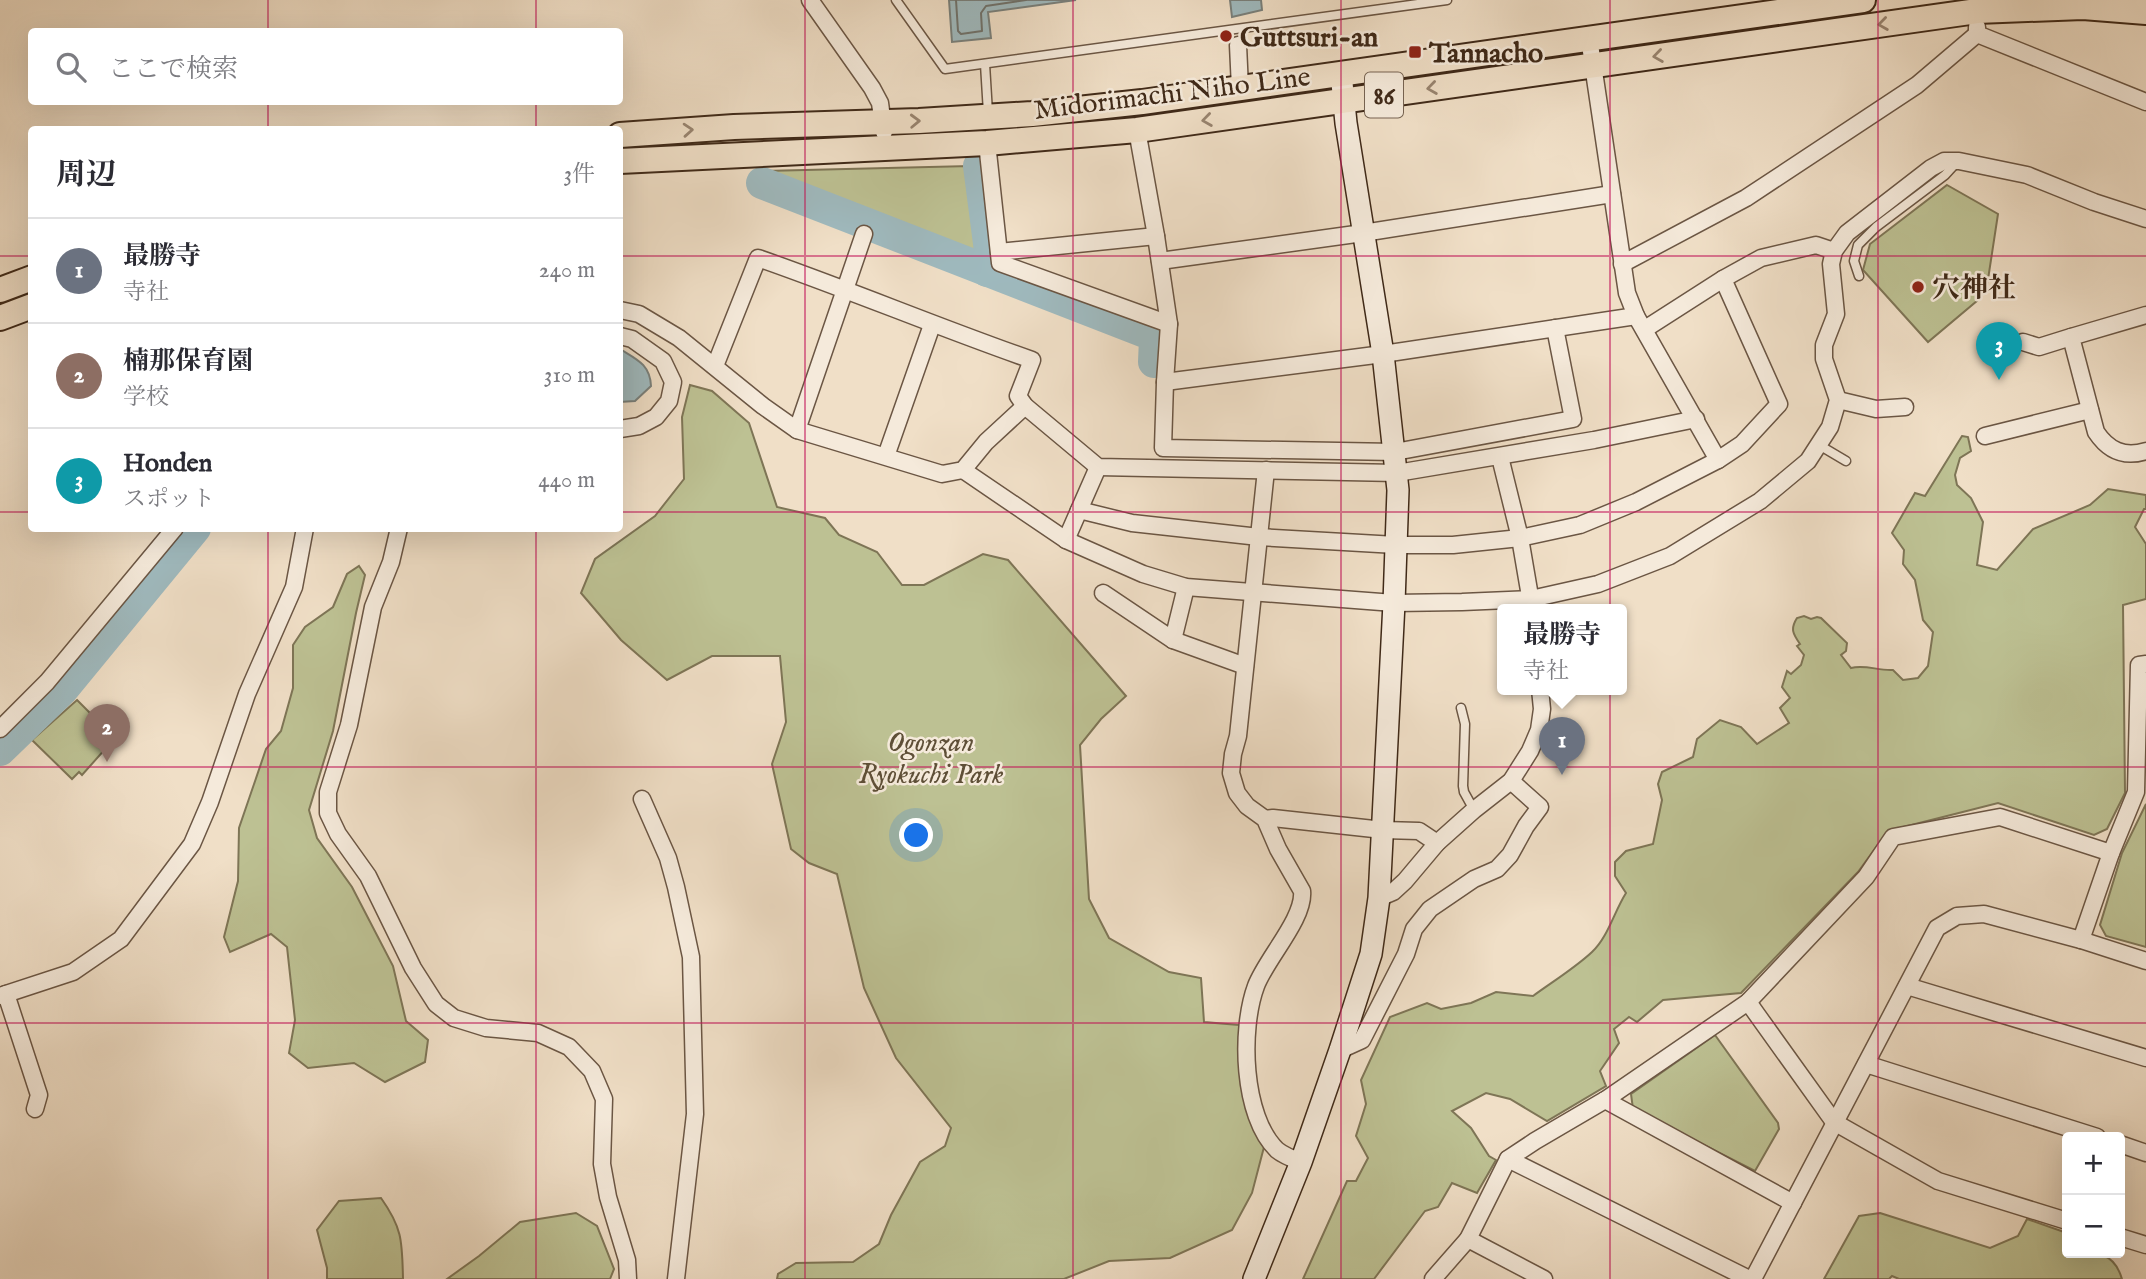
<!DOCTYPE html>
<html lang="ja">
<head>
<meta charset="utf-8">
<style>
	body { margin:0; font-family:"IM FELL English","Noto Serif JP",serif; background:#f2f2f3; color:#2b2b33 }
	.controls { position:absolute; right:21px; bottom:21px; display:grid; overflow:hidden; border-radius:7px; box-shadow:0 7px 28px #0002 }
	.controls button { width:63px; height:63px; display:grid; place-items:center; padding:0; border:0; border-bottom:2px solid #e1e1e2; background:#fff; color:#2b2b33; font:35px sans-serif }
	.you { position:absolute; left:917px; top:836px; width:24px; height:24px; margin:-18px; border:5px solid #fff; border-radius:50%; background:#1a73e8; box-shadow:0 0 0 10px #1a73e833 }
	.badge { display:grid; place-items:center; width:46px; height:46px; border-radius:50%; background:#ea580c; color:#fff; font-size:23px; font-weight:700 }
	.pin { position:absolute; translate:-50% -58px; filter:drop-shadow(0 2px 4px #0008) }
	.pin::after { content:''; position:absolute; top:37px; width:24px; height:21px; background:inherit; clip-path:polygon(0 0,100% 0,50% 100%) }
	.popup { position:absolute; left:1497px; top:604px; width:130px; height:91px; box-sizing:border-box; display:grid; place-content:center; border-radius:7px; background:#fff; filter:drop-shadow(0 2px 5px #0005); font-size:23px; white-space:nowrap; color:#7c7c81 }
	.popup b { font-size:26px; color:#2b2b33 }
	.popup::after { content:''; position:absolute; left:50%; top:100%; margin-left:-14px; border:14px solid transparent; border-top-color:#fff }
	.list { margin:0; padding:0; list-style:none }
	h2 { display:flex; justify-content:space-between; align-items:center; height:91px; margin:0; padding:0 28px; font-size:30px }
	h2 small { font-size:23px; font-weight:400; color:#7c7c81 }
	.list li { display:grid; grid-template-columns:46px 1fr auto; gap:21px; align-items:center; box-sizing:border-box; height:105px; padding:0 28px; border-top:2px solid #e1e1e2 }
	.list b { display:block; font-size:26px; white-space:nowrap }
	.list p { margin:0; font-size:23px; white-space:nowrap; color:#7c7c81 }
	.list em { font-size:23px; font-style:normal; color:#7c7c81 }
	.icon { flex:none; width:38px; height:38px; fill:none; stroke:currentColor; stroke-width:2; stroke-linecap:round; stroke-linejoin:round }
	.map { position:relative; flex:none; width:2146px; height:1279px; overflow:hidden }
	.search { position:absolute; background:#fff; box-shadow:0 7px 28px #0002; left:28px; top:28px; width:595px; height:77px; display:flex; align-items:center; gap:18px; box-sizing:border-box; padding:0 24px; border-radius:7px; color:#7c7c81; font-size:26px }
	.panel { position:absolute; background:#fff; box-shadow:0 7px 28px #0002; left:28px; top:126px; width:595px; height:406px; border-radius:7px }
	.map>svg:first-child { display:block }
	.green { fill:#bdc193; stroke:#7e7556; stroke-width:2 }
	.water { fill:#9fbabf; stroke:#79807c; stroke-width:2 }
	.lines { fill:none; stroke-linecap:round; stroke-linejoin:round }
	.shore { stroke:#6f726c; stroke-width:2 }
	.river { stroke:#9fbabf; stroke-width:32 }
	.lane-casing { stroke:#6b5644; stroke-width:11 }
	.street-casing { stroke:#6b5644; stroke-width:19 }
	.secondary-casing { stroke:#3f2918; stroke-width:24 }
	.primary-casing { stroke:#3f2918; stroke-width:28 }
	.lane { stroke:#f5eadb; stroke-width:8 }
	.street { stroke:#f5eadb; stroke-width:16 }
	.secondary { stroke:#f5eadb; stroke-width:21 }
	.primary { stroke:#f0dfc7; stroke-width:24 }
	.oneway { stroke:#988470 }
	.grid { fill:none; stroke:#c2185b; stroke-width:2; stroke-opacity:0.55 }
	.poi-dot { fill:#8f2418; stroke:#f5eadb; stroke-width:2.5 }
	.labels { text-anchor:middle; stroke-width:5; stroke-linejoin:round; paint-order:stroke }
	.shield { fill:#f5eadb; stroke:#766352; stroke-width:2 }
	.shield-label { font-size:26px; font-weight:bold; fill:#3f2918 }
	.poi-label { font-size:28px; font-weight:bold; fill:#3f2918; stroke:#f5eadb; text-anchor:start }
	.street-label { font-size:28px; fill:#3f2918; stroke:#f5eadb }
	.park-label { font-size:28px; font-style:italic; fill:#5e4f37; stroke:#f5eadb }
</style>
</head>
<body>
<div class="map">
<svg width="2146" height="1279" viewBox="0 0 2146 1279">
	<rect width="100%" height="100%" fill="#f0dfc7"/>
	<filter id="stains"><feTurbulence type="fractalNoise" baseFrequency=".00286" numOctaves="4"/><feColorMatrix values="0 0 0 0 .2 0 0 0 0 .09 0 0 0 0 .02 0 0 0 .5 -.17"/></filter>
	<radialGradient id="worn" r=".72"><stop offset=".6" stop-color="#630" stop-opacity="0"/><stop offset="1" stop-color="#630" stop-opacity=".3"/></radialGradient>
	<g class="green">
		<path d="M970,166L981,248L976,256L765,176L764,171Z"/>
		<path d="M1947,185L1998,214L1987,286L1978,300L1928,342L1863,270L1870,244Z"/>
		<path d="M690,385L712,391L749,423L777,507L825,518L839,535L877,552L902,585H924L983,554L1008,560L1126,696L1101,719L1080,745L1089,899L1109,938L1169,972L1201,978L1204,1022L1239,1025L1248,1090L1264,1147L1252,1193L1232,1230L1170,1258L1109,1261L1064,1279H777L778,1274L796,1263L853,1262L879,1244L891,1215L920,1162L945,1146L951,1128L896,1058L864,988L837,874L809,863L791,849L772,764L786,722L780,656H712L667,680L621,640L581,593L595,559L655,516L684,479L682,417Z"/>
		<path d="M1962,436L1968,437L1971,451L1960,458L1955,475L1957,485L1971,498L1983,522L1977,565L1997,570L2033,529L2090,505L2108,489L2146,495V509H2144L2135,527L2146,544V599L2123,605L2125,793L2107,829L2094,835L1998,803L1888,831L1858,872L1741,993L1663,1000L1637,1022L1629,1017L1614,1029L1619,1043L1600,1071L1606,1086L1547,1121L1510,1099L1486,1093L1452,1111L1471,1128L1489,1156L1496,1160L1477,1193L1452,1183L1438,1207L1425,1211L1374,1279H1303L1347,1181H1356L1368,1158L1356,1136L1366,1104L1361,1080L1390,1017L1427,1003L1441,1009L1471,1003L1496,992L1533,996C1552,982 1575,968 1592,952C1608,937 1614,912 1626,893L1615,876V862L1626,851L1653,844L1662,800L1658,784L1662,772L1693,757L1697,739L1720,720L1741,727L1757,744L1789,723L1780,708L1790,698L1782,687L1787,671L1791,674L1801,665L1804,655L1797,646L1800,644C1793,634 1790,629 1797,618L1804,616L1811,619L1817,617L1821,618L1847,643L1846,651L1841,655L1851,668C1865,664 1878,671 1893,670L1903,680L1918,678L1928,666L1933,632L1923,620L1915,580L1903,564L1904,550L1892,533L1915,493L1925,496Z"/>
		<path d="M359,566L365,575L356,613L333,731L309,810L317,838L352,887L393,966L406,1021L428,1040L425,1062L385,1082L354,1063L308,1068L289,1053L295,1020L287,947L271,934L230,952L224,937L238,881L239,828L266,749L281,731L293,688V645L305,627L333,607L347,574Z"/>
		<path d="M77,700L115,738L82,775L79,772L72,779L32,740Z"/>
		<path d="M2146,804V947L2106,936L2100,925L2122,853Z"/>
		<path d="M1715,1035L1778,1123L1779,1129L1755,1171L1633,1109L1631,1094Z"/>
		<path d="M381,1198C403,1229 402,1242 403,1279H327V1268L317,1230L339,1201Z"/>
		<path d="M576,1213L597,1226L614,1269L610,1279H447L479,1256L520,1222Z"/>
		<path d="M1880,1213L1990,1248L2018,1236L2027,1219L2067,1233V1253C2094,1253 2113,1249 2122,1279H1899L1892,1276L1889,1279H1824L1859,1216Z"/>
	</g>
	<g class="water">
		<path d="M949,0H1076L988,12L991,38L952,42Z"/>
		<path d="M1230,0H1261L1262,10L1232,17Z"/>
		<path d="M620,349C636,359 650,364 651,386L635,401L620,402Z"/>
	</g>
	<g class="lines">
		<path class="shore" d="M956,0L958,31L961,34L982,31L981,13L986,6L1026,0"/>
		<g class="river">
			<path d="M979,166L990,251L987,271"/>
			<path d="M762,183L1153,335L1155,339L1154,362"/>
			<path d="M0,750L62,690L195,528"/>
		</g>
		<defs>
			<g id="lane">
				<path d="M896,0L945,69L1447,0"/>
				<path d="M985,64L988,113"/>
				<path d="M1859,276L1854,261L1858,245L1876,227L1945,175L1956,163"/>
				<path d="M1819,445L1846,461"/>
				<path d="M1461,708L1465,724L1463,786L1464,792L1474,810"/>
			</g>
			<g id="street">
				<path d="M810,0L872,88L880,103L884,132"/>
				<path d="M1977,27V34L2146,102"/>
				<path d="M1589,38L1627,293L1636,316L1718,460"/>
				<path d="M1238,45L1240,88"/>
				<path d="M1137,130L1156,236L1169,324L1165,382L1163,448L1395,452L1573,419L1555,328"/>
				<path d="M987,143L1000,263L1169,324"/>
				<path d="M999,252L1156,236"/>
				<path d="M1160,261L1363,233L1612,194"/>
				<path d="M1622,264L1746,198L1917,85L1977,34"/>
				<path d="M620,310L639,314L679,338L763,406L797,430L942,474L963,470L986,442L1025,406"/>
				<path d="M2146,315L2071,337L2096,432C2108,450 2124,458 2146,451"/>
				<path d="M1645,329L1723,279L1761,258L1816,245L1834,251"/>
				<path d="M620,336L632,339L663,361L673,382L669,401L656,417L639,426L620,429"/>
				<path d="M2023,342L2039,347L2071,337"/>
				<path d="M715,366L758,258C850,290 940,328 1032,360L1018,396L1025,406L1098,467L1397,473L1594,440L1696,419"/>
				<path d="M1165,382L1383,354L1636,316"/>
				<path d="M1838,400L1876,409L1905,407"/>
				<path d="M797,430L864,234"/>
				<path d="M1985,436L2090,410"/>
				<path d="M886,456L932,325"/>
				<path d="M1500,457L1520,538L1532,608"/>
				<path d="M963,470L1066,540L1143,574L1186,587L1394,603L1462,602L1531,599L1598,584L1670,556L1760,501L1808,461L1830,427L1838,400L1824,359V345L1836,314L1831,264L1834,251L1847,233L1931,168L1944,161H1959L2027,175L2094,202L2146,219"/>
				<path d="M1266,470L1238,736L1233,754L1231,773L1237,793L1247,806L1265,819L1278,849L1302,891C1305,918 1266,959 1256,986C1240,1029 1242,1116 1277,1150C1283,1155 1293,1159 1301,1162"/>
				<path d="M1079,510L1132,523L1259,537L1396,545H1453L1520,538L1580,525L1636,502L1718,460L1742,444L1779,404L1723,279"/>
				<path d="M399,528L391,562L373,607L349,725L328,792V813L338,834L368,876L413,968L436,1004L454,1018L486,1028L538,1033L569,1047L592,1071L604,1099L602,1164L608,1197L627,1260L628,1279"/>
				<path d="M1066,540L1098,467"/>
				<path d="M1103,593L1173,640L1245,666"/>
				<path d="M1173,640L1186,587"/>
				<path d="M0,729L47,682L175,528"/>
				<path d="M642,799L668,858L676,887L691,957L695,1114L676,1279"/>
				<path d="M1265,819L1273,818L1383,830L1419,831L1437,843"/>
				<path d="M1379,898L1393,892L1405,881L1437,843L1474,810L1511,781L1530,751L1539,730L1542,709L1540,689"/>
				<path d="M2081,940L2111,853L2136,792L2139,665L2146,664"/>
				<path d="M1907,986L2146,1058"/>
				<path d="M6,994L39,1095L35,1109"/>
				<path d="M0,996L73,972L121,939L192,844L210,802L247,694L294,587L305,528"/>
				<path d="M1748,1002L1834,1122L1938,1181L2067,1221"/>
				<path d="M1340,1050L1362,1040L1406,954L1414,929L1430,909L1474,879L1497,869L1510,855L1526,826L1540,807L1511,781"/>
				<path d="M1866,1064L2097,1137"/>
				<path d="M1605,1100L1793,1203"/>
				<path d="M2120,1144L2146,1153"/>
				<path d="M1508,1159L1749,1279"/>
				<path d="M2120,1237L2146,1245"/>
				<path d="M1468,1239L1544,1279"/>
				<path d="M1433,1279L1468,1239L1508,1159L1535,1141L1605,1100L1748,1002L1866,877L1893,837L2000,817L2111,853"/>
				<path d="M1753,1279L1937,928L1957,916L1984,914L2081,940L2146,961"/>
			</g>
			<path id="secondary" d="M1254,1279L1301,1162L1340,1050L1371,954L1379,898L1394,603L1398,490L1383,354L1346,123L1341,73"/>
			<g id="primary">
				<path d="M620,135L734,127L919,121L1032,114L1142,102L1863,0"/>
				<path d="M620,161L987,143L1137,130L1977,11L2083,7L2146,12"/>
				<path d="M0,290L32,278"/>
				<path d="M0,318L32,306"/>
			</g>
		</defs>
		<use href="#lane" class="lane-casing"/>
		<use href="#street" class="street-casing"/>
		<use href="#secondary" class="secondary-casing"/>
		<use href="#primary" class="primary-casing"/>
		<use href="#lane" class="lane"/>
		<use href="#street" class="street"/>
		<use href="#secondary" class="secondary"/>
		<use href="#primary" class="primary"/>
	</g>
	<defs><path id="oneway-chevron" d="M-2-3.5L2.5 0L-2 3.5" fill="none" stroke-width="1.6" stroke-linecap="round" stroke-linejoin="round" transform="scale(1.75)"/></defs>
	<g class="oneway">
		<use href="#oneway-chevron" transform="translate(1883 24) rotate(172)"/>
		<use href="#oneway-chevron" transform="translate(1658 56) rotate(172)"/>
		<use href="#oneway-chevron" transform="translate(1432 88) rotate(172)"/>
		<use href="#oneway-chevron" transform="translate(1207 120) rotate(172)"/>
		<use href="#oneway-chevron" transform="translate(915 121) rotate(-2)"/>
		<use href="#oneway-chevron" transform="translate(688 130) rotate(-4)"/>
	</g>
	<path class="grid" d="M268,0V32M536,0V32M805,0V1279M1073,0V1279M1341,0V1279M1610,0V1279M1878,0V1279M268,102V130M536,102V130M0,256H32M620,256H2146M0,512H32M620,512H2146M268,528V1279M536,528V1279M0,767H2146M0,1023H2146"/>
	<g class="poi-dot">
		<circle cx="1226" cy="36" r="7"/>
		<rect x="1408" y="45" width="14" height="14" rx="3.5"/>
		<circle cx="1918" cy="287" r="7"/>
	</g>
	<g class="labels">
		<rect class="shield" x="1365" y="72.5" width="38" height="45" rx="5"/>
		<g class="shield-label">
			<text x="1384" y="104">86</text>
		</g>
		<g class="poi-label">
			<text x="1240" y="46">Guttsuri-an</text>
			<text x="1429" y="62">Tannacho</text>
			<text x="1932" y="297">穴神社</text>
		</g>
		<g class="street-label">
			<text transform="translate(1172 92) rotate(-7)" y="10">Midorimachi Niho Line</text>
		</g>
		<g class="park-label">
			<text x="931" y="751">Ogonzan<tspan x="931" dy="32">Ryokuchi Park</tspan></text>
		</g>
	</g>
	<rect width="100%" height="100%" filter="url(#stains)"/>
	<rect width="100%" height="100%" fill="url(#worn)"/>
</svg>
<div class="controls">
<button>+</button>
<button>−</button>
</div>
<div class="you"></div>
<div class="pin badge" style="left:1562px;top:775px;background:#6b7280">1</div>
<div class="popup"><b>最勝寺</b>寺社</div>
<div class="pin badge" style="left:107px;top:762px;background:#8d6e63">2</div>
<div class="pin badge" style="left:1999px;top:380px;background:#0f9aa8">3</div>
<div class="search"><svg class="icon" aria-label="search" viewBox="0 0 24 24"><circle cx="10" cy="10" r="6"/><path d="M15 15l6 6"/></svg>ここで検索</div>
<section class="panel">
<h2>周辺<small>3件</small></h2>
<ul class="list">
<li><span class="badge" style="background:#6b7280">1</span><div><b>最勝寺</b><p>寺社</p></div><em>240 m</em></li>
<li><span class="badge" style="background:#8d6e63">2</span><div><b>楠那保育園</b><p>学校</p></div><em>310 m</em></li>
<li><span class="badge" style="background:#0f9aa8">3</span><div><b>Honden</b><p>スポット</p></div><em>440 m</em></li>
</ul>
</section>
</div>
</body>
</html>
